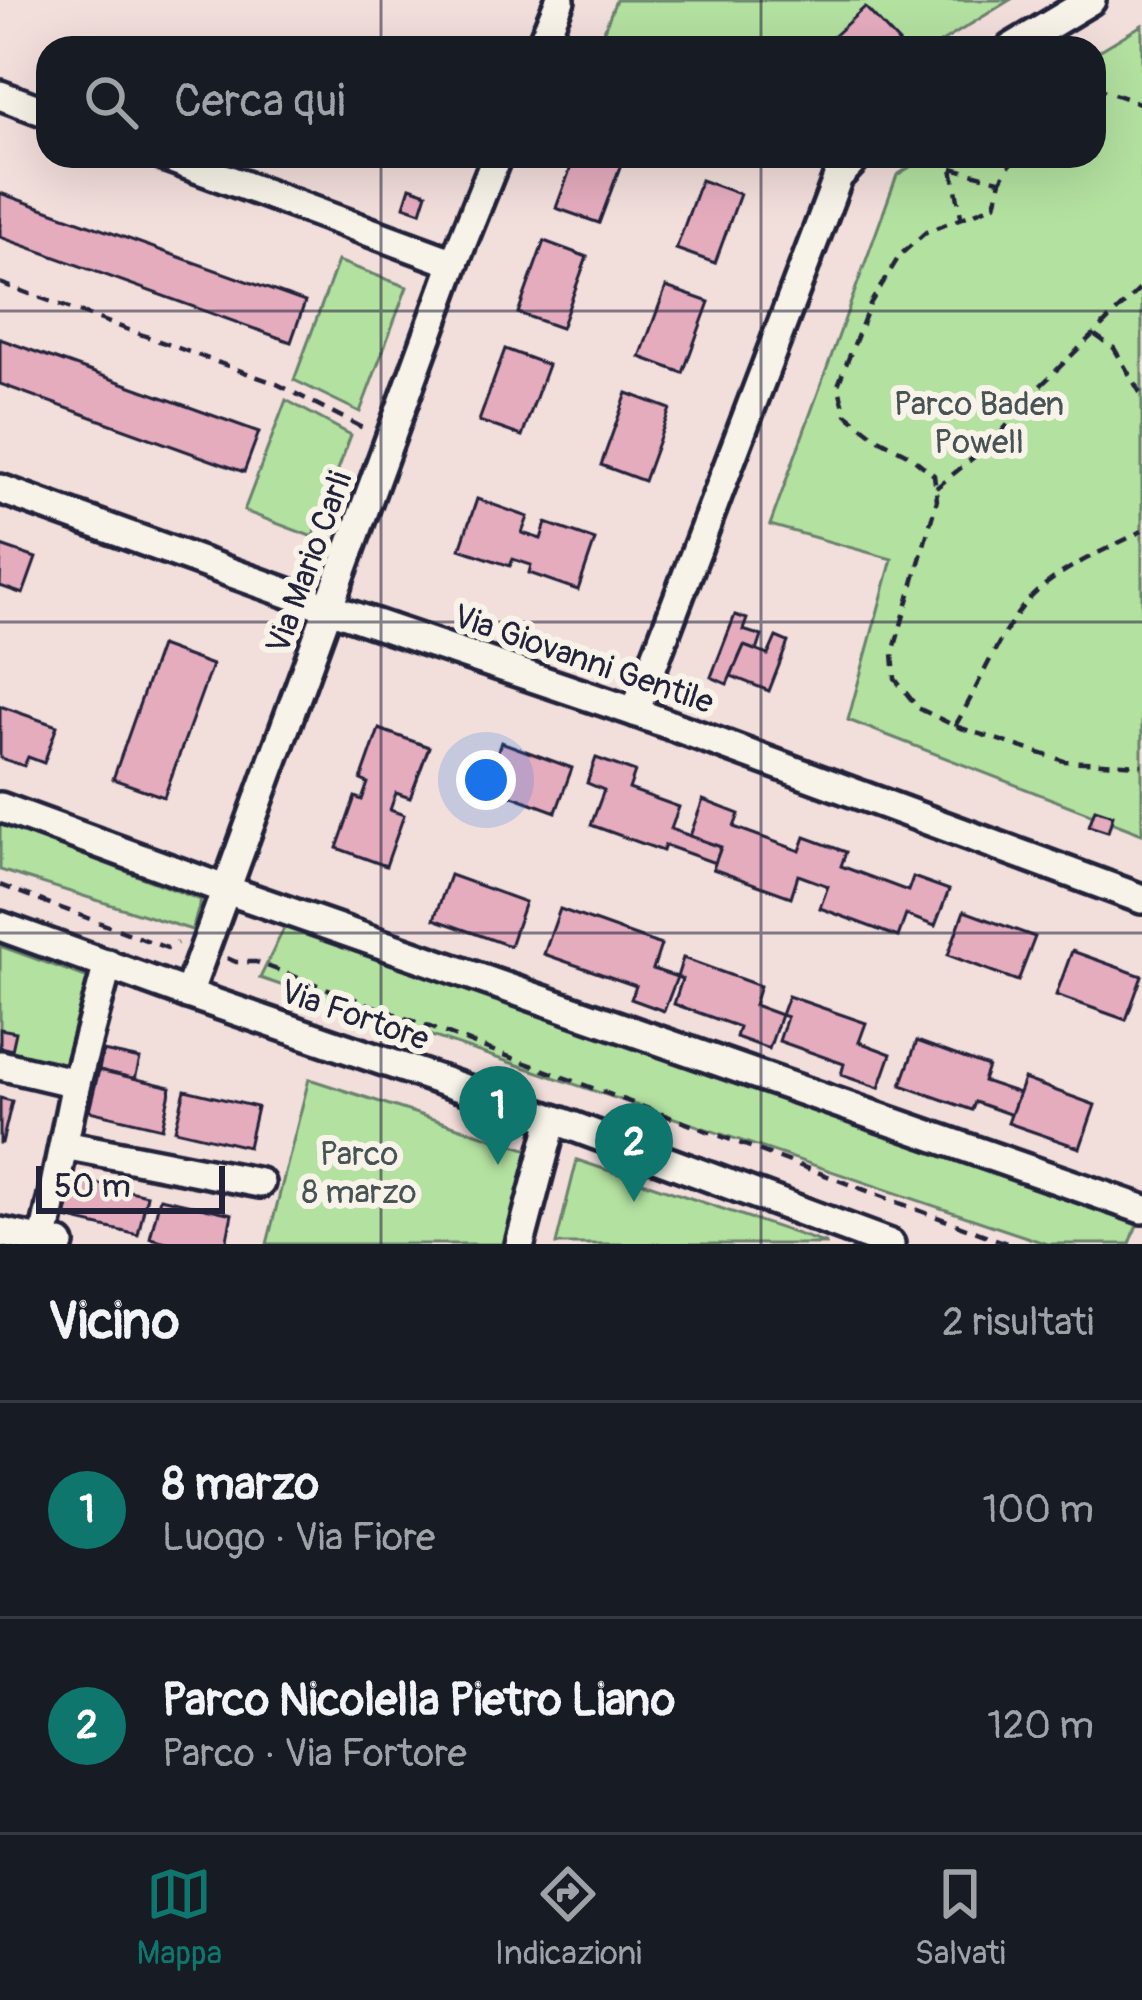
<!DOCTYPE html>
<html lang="it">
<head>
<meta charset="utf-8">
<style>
	body { margin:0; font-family:Pangolin,sans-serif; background:#20242c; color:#f1f3f6 }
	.scale { position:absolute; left:36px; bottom:30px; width:189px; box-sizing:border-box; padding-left:12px; border:6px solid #22223b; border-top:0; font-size:33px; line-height:42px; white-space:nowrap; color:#22223b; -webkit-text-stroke:9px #f7f3e8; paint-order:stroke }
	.you { position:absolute; left:486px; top:780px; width:42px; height:42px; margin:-30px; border:9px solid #fff; border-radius:50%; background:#1a73e8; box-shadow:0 0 0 18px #1a73e833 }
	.badge { display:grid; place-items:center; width:78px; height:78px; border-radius:50%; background:#0f766e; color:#fff; font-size:39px; font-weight:700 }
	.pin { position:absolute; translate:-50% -99px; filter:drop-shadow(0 3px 6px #0008) }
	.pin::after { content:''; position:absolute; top:63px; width:42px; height:36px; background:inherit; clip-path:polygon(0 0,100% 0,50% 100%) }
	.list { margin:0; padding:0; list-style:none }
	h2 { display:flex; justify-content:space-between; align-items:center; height:156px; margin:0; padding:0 48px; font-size:51px }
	h2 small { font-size:39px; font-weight:400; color:#9ea1a6 }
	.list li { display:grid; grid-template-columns:78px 1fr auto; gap:36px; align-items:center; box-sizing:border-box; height:216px; padding:0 48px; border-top:3px solid #363941 }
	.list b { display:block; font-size:45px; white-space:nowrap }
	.list p { margin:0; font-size:39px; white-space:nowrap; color:#9ea1a6 }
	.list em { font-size:39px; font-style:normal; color:#9ea1a6 }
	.icon { flex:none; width:66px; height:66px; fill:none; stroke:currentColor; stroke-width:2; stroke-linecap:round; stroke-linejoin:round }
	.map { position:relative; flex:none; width:1142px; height:1244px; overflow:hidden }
	.search { position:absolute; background:#171b24; box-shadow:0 12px 48px #0002; left:36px; right:36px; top:36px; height:132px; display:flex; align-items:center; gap:30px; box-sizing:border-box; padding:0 42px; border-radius:36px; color:#9ea1a6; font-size:45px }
	.sheet { height:588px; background:#171b24 }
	nav { display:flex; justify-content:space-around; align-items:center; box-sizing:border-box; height:168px; border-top:3px solid #363941; background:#171b24; font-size:33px; color:#9ea1a6 }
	nav a { display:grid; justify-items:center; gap:6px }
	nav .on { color:#0f766e }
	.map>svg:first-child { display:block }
	.green { fill:#b3e1a0; stroke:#6a826e; stroke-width:3 }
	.building { fill:#e5acbe; stroke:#22223b; stroke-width:3 }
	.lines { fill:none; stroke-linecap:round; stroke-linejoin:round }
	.minor-casing { stroke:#22223b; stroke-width:36 }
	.path { stroke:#22223b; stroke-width:4.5; stroke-dasharray:12 9; stroke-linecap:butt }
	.minor { stroke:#f7f3e8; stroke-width:27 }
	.grid { fill:none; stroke:#22223b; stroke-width:3; stroke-opacity:0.55 }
	.labels { text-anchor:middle; stroke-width:12; stroke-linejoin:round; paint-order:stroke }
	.park-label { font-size:33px; fill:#465254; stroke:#f7f3e8 }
	.street-label { font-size:33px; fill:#22223b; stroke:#f7f3e8 }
</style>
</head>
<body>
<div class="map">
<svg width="1142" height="1244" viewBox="0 0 1142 1244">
	<rect width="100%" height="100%" fill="#f2dedb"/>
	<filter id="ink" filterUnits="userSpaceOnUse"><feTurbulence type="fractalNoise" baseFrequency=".00833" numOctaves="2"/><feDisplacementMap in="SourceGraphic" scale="24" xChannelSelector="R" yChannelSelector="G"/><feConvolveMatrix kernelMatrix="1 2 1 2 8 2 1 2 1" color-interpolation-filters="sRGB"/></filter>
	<g filter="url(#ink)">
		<g class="green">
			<path d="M616,0H1010L932,48H597Z"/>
			<path d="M1142,25V834L848,720L892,559L770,525L897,175L928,156H1094V54Z"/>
			<path d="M338,261L407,287L360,412L294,380Z"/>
			<path d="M286,400L351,435L313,537L244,511Z"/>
			<path d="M0,823L201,900L192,930L0,870Z"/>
			<path d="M286,924L1137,1225L1130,1244H1047L260,978Z"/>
			<path d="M0,946L97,981L73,1068L0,1052Z"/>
			<path d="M309,1079L529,1150L504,1244H267Z"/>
			<path d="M577,1160L827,1244H556Z"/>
		</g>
		<g class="building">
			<path d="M865,7L899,43L894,48H829L825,44Z"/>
			<path d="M575,156H624L599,223L556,208Z"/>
			<path d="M701,180L740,194L715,263L676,249Z"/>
			<path d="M410,187L427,193L421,212L404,206Z"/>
			<path d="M0,193L305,302L291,342L0,237Z"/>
			<path d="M544,241L587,257L561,328L518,313Z"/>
			<path d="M666,287L709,302L683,373L640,357Z"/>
			<path d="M0,339L259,432L244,472L0,384Z"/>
			<path d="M505,349L548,365L522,436L479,421Z"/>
			<path d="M627,393L670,409L644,481L601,465Z"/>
			<path d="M477,499L528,517L522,533L541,539L546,523L595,540L578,590L529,573L531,565L513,559L510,566L460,549Z"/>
			<path d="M1,546L36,558L23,594L0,586Z"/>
			<path d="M735,615L747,619L743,630L762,636L757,651L744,646L727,684L711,677Z"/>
			<path d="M776,637L788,642L769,691L731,676L744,646L768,655Z"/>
			<path d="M160,646L212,665L164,797L113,779Z"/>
			<path d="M0,706L57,726L44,763L28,757L24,766L0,758Z"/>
			<path d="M379,729L429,747L410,798L396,793L390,810L404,815L386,866L337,848L355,797L362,800L368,783L361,780Z"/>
			<path d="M501,742L572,768L556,812L485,786Z"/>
			<path d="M596,758L635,772L629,789L679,807L671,829L721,847L715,863L665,845L663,851L591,825L604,790L587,783Z"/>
			<path d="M703,800L739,814L734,827L800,851L805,837L846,852L841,866L908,891L913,877L949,890L935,926L906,915L898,937L820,908L828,886L798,875L791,897L713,869L721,847L690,836Z"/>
			<path d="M1095,809L1113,815L1108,832L1089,826Z"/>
			<path d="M450,875L525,902L510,946L434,919Z"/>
			<path d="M560,909L661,945L653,969L677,977L664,1011L631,999L636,986L544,954Z"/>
			<path d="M964,911L1035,937L1018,981L948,955Z"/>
			<path d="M1072,951L1142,976L1126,1020L1056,995Z"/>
			<path d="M683,958L760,986L754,1005L781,1015L769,1049L736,1037L739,1027L674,1004L682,979L677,977Z"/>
			<path d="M788,996L866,1023L859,1042L891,1054L879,1088L841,1075L844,1064L779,1041L787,1017L781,1015Z"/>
			<path d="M0,1029L16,1032L12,1050L0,1047Z"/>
			<path d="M917,1041L988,1067L983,1081L1019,1093L1012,1115L975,1102L972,1110L901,1085Z"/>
			<path d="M103,1051L140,1059L135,1079L99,1070Z"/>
			<path d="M99,1070L171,1087L162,1128L89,1111Z"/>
			<path d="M1024,1079L1095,1105L1080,1148L1008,1123Z"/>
			<path d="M185,1090L257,1107L248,1147L175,1130Z"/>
			<path d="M0,1098L12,1101L2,1143H0Z"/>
			<path d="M74,1178L147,1195L138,1235L65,1218Z"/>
			<path d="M160,1198L232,1214L226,1244H175L150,1238Z"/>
		</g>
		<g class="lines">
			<defs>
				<g id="minor">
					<path d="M540,48L560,0"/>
					<path d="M1011,48L1091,0"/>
					<path d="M0,95L48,113"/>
					<path d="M164,156L454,263"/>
					<path d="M0,489L329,608L635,712L1142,899"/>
					<path d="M635,712L838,177L858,156"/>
					<path d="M0,807L227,890L1142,1209"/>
					<path d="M0,926L188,994L553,1119L890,1244"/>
					<path d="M188,994L454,263L497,156"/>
					<path d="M0,1065L76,1083"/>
					<path d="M64,1145L260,1183"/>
					<path d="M0,1232L60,1244"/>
					<path d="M43,1244L76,1083L108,964"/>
					<path d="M520,1244L553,1119"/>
				</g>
			</defs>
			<use href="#minor" class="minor-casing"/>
			<g class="path">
				<path d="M1094,92L1100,89L1142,104"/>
				<path d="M937,156L952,168L961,216"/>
				<path d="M1015,156L1001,180L995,205L926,232L900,255L870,304L838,385L846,414L877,438L909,455L934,475L937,500L893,653L895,679L918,708L955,726L1064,761L1142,765"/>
				<path d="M952,168L999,180"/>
				<path d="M0,283L277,384L367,430"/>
				<path d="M1095,335L1114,348L1142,396"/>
				<path d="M936,488L995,440L1035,391L1142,287"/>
				<path d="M955,726C979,687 995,641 1024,605C1053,570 1103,552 1142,531"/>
				<path d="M0,885L167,948L177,943"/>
				<path d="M227,958L236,962H256L1009,1244"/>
			</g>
			<use href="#minor" class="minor"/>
		</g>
	</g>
	<path class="grid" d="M381,0V48M761,0V48M381,156V1244M761,156V1244M0,311H1142M0,622H1142M0,933H1142"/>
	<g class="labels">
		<g class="park-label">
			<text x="979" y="415">Parco Baden<tspan x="979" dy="38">Powell</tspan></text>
			<text x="359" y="1165">Parco<tspan x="359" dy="38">8 marzo</tspan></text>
		</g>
		<g class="street-label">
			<text transform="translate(308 562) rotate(-70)" y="12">Via Mario Carli</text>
			<text transform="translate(584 658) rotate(19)" y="12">Via Giovanni Gentile</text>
			<text transform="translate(355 1014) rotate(19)" y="12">Via Fortore</text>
		</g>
	</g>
</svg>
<div class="scale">50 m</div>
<div class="you"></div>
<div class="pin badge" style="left:498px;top:1165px">1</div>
<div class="pin badge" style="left:634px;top:1202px">2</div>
<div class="search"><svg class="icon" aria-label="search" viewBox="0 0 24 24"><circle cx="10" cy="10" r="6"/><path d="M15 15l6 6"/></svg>Cerca qui</div>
</div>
<section class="sheet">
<h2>Vicino<small>2 risultati</small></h2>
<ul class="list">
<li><span class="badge">1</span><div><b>8 marzo</b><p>Luogo · Via Fiore</p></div><em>100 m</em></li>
<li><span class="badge">2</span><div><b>Parco Nicolella Pietro Liano</b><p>Parco · Via Fortore</p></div><em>120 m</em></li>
</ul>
</section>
<nav>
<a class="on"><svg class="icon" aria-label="map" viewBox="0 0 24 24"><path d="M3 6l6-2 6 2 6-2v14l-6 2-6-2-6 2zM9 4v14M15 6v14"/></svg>Mappa</a>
<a><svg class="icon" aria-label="directions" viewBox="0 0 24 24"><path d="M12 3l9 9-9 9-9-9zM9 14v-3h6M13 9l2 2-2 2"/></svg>Indicazioni</a>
<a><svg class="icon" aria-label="saved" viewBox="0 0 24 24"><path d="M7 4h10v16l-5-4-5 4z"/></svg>Salvati</a>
</nav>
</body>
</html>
